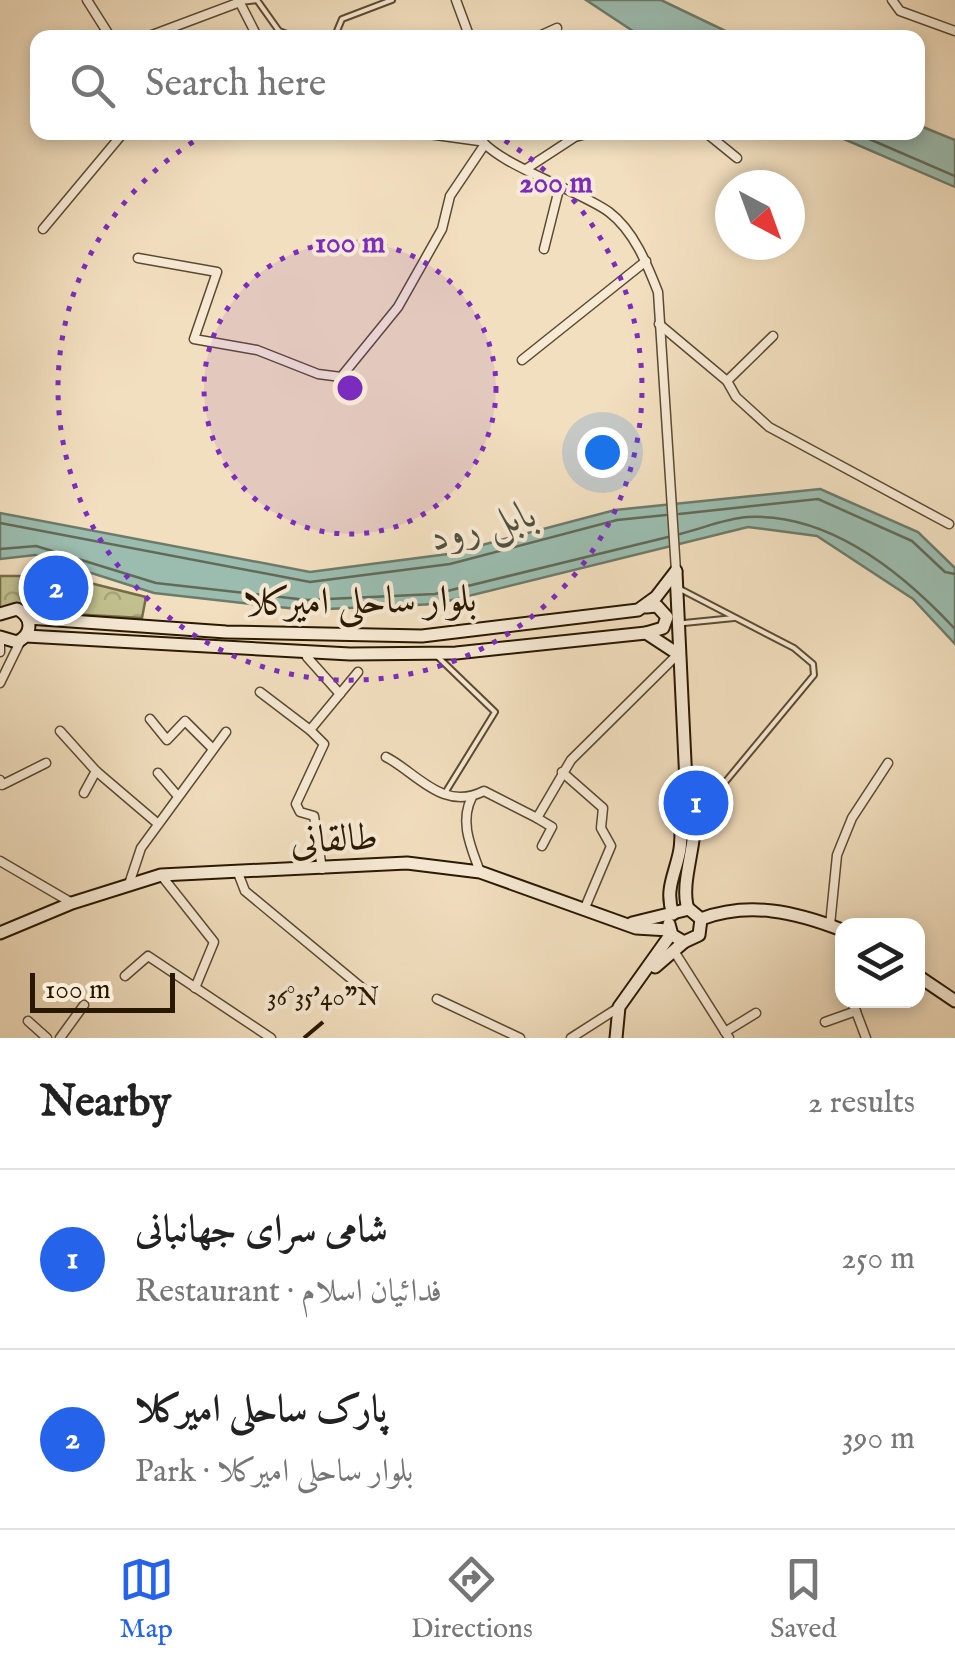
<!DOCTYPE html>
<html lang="en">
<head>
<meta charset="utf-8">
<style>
	body { margin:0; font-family:"IM FELL English",Amiri,serif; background:#f2f2f2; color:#222 }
	.controls { position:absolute; right:30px; bottom:30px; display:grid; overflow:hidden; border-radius:20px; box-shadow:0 5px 15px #0003 }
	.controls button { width:90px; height:90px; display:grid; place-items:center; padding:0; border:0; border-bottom:2px solid #e0e0e0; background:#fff; color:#222; font:50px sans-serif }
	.compass { position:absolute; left:715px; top:170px; width:90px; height:90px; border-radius:50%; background:#fff; box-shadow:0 5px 15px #0003; rotate:139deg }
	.scale { position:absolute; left:30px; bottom:25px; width:145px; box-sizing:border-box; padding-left:10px; border:5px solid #291800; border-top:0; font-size:28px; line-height:35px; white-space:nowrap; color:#291800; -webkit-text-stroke:8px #f7ead5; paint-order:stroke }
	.you { position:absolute; left:602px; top:452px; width:35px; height:35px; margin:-25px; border:8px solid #fff; border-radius:50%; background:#1a73e8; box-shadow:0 0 0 15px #1a73e833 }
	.badge { display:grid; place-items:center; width:65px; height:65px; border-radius:50%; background:#2563eb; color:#fff; font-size:32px; font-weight:700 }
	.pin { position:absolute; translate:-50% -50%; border:5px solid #fff; box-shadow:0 2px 10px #0006 }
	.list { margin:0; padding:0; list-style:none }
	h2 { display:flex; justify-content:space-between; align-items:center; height:130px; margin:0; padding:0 40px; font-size:42px }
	h2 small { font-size:32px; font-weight:400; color:#767676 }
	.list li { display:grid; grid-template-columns:65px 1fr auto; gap:30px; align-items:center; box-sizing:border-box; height:180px; padding:0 40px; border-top:2px solid #e0e0e0 }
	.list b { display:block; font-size:38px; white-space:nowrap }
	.list p { margin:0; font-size:32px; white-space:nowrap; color:#767676 }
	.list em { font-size:32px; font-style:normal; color:#767676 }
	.icon { flex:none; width:55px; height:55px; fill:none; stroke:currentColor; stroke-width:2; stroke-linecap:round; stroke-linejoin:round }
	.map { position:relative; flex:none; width:955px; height:1038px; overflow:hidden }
	.search { position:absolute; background:#fff; box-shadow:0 5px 15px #0003; left:30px; right:30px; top:30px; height:110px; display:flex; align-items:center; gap:25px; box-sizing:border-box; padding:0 35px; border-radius:20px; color:#767676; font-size:38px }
	.sheet { height:490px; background:#fff }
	nav { display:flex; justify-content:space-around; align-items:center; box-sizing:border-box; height:140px; border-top:2px solid #e0e0e0; background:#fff; font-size:28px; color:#767676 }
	nav a { display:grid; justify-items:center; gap:5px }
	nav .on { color:#2563eb }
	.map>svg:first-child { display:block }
	.park { fill:url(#park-crowns); stroke:#756c47; stroke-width:2.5 }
	.water { fill:#9bbdb0; stroke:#6d7b6a; stroke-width:2.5 }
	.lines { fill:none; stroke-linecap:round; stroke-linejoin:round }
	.shore { stroke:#626a58; stroke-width:2.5 }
	.service-casing { stroke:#5b4a30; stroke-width:8 }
	.minor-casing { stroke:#5b4a30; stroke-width:11 }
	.secondary-casing { stroke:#291800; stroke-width:15 }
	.service { stroke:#f7ead5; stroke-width:4 }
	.minor { stroke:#f7ead5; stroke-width:8 }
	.secondary { stroke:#f7ead5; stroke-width:11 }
	.ticks { fill:none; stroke:#291800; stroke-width:4 }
	.ring { fill:none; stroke:#7b2cbf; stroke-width:5; stroke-dasharray:5 10 }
	.labels { text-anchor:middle; stroke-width:8; stroke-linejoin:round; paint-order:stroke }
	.street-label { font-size:38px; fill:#291800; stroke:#f7ead5 }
	.water-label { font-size:40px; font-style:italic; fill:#51523e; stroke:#f7ead5 }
	.ticks-label { font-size:25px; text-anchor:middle; fill:#291800; stroke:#f7ead5; stroke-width:8; stroke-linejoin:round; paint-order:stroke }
	.centre { fill:#7b2cbf; stroke:#f7ead5; stroke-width:5 }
	.ring-label { font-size:30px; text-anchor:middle; font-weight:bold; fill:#7b2cbf; stroke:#f7ead5; stroke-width:8; stroke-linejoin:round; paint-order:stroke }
</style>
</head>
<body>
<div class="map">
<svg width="955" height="1038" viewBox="0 0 955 1038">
	<defs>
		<pattern id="park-crowns" width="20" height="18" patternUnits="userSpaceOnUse" patternTransform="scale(2.5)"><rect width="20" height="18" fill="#c1c08e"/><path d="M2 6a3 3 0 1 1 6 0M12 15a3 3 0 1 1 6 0" fill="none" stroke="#a6a479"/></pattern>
	</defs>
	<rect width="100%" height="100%" fill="#f2dfbf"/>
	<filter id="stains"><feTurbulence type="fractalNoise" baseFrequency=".002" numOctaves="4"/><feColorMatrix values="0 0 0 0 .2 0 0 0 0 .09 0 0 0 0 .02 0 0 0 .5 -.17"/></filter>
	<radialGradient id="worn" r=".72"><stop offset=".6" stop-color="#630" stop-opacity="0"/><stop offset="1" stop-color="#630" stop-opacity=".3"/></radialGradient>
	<path class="park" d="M0,576H62L146,597L142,618L0,610Z"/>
	<g class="water">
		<path d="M586,0H661L738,37H642Z"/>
		<path d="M918,125L955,140V187L830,133L918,132Z"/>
		<path d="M820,489L918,532L955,568V644L913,599L817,536L748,527L436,604L306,610L154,593L35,555L0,559V513L310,572L448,554L615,510Z"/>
	</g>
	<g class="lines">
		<g class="shore">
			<path d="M853,132L955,176"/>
			<path d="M679,514L818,499L912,541L945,572L955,574"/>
			<path d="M0,523L310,582L450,564L617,520L666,515"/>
			<path d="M680,534C701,529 726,518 748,517C829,513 903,573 955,629"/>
			<path d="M0,549L36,546L156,583L307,600L435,594L668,537"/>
		</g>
		<defs>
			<g id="service">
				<path d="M240,2L257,0L279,31L298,38"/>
				<path d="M334,38L342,19L392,0"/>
				<path d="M682,590L794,648L813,664L814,675L697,816"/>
				<path d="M684,623L734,618"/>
				<path d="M438,657L495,712L445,793"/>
			</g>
			<g id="minor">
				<path d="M87,0L111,38"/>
				<path d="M456,0L470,38"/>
				<path d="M892,0L900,11L955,31"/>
				<path d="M239,1L258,38"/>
				<path d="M144,38L240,2"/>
				<path d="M535,38L557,28"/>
				<path d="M414,132L479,141"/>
				<path d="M477,132C485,161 580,190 609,212C634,231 647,264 658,292L676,571"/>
				<path d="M705,132L737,158"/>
				<path d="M526,169L575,137L594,132"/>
				<path d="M43,229L124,132"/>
				<path d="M544,249L560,185"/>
				<path d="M138,258L217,272L194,339L257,350L318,374L341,377L398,307L442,229L450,196L483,147"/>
				<path d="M659,324L727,381L736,397L769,427L949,524"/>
				<path d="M522,360L646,261"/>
				<path d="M727,381L773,336"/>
				<path d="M0,652V637"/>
				<path d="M307,657L340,694"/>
				<path d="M0,683L20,642"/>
				<path d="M260,692L310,730"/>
				<path d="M150,719L167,740L185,721L213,749"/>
				<path d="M60,731L96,771L157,823"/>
				<path d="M386,757C417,773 443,812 484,791L537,818L571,760L678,654"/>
				<path d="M562,772L603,808L601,828L611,846L584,910"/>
				<path d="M158,773L176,794"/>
				<path d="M0,780L2,785L46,763"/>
				<path d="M84,793L96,771"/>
				<path d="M472,797C459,822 471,847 480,872"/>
				<path d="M537,818L552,827L542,846"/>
				<path d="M0,861L72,903"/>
				<path d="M322,869L314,816L300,812L296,804L324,744L310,730L358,672"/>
				<path d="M238,873L245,891L373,997"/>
				<path d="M161,875L214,942L195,988"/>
				<path d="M129,884L141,848L226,732"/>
				<path d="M830,925L837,855L852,818L888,763"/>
				<path d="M674,951L729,1038"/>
				<path d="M842,956V969"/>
				<path d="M125,976L148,956L271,1038"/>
				<path d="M437,999L520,1038"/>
				<path d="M852,1001L866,1038"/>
				<path d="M28,1021L47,1038"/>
				<path d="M825,1022L856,1011"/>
				<path d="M725,1032L756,1013"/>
				<path d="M60,1038L84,1005"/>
				<path d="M571,1038L618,1008"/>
			</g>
			<g id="secondary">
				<path d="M646,607L657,606L667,617L663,628L646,633"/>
				<path d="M0,614L17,609C33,617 33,634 17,642L0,637"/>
				<path d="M28,618L226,632L422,636L638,610L656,597L676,571"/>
				<path d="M26,636L350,654L456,653L646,633L678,654"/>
				<path d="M686,783C710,822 677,875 688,909"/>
				<path d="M673,914C664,889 676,873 680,849C683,826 678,806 686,783L676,572"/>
				<path d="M701,919C749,901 796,912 842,930"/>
				<path d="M632,923L689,909L701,919L699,935L684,942L672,935L669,924"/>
				<path d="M0,933L72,903L161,875L407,863L480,872L636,928L669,930"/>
				<path d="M655,967L684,942"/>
				<path d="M918,976L955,1001"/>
				<path d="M616,1038L619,1007L671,934"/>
			</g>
		</defs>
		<use href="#service" class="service-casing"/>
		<use href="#minor" class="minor-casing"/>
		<use href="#secondary" class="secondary-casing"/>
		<use href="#service" class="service"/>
		<use href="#minor" class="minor"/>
		<use href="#secondary" class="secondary"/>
	</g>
	<path class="ticks" d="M304,1038L323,1022"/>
	<circle cx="350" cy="388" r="146" fill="#7b2cbf" fill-opacity=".12"/>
	<g class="ring">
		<circle cx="350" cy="388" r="146"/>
		<path d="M492 133A292 292 0 1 1 208 133"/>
	</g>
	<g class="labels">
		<g class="street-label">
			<text transform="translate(360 600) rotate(-1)" y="13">بلوار ساحلی امیرکلا</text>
			<text transform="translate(334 838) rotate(-3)" y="13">طالقانی</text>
		</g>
		<g class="water-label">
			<text transform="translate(483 524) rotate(-14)" y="14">بابل رود</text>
		</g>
	</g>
	<g class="ticks-label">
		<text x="323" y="1005">36°35'40"N</text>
	</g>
	<circle cx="350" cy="388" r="15" class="centre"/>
	<g class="ring-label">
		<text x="556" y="192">200 m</text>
		<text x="350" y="252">100 m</text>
	</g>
	<rect width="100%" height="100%" filter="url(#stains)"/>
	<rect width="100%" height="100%" fill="url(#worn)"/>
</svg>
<div class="controls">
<button><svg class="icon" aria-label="layers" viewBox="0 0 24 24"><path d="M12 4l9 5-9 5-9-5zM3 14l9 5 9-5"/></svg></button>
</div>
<svg class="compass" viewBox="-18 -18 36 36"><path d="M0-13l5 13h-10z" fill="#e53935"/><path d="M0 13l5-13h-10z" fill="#767676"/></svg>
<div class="scale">100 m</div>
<div class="you"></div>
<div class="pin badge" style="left:696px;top:803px">1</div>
<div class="pin badge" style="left:56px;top:588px">2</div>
<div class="search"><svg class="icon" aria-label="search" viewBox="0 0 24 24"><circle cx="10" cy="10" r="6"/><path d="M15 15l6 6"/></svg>Search here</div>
</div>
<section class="sheet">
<h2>Nearby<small>2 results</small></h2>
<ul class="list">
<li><span class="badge">1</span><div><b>شامی سرای جهانبانی</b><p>Restaurant · فدائیان اسلام</p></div><em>250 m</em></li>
<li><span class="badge">2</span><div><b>پارک ساحلی امیرکلا</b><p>Park · بلوار ساحلی امیرکلا</p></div><em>390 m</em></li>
</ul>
</section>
<nav>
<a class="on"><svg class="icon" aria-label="map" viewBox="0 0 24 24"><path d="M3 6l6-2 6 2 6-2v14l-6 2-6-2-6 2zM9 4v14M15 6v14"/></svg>Map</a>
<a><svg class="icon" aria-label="directions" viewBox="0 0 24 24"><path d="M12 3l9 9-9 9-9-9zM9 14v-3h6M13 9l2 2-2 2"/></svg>Directions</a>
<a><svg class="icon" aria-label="saved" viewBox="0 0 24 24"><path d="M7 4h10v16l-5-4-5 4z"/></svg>Saved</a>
</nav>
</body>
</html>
